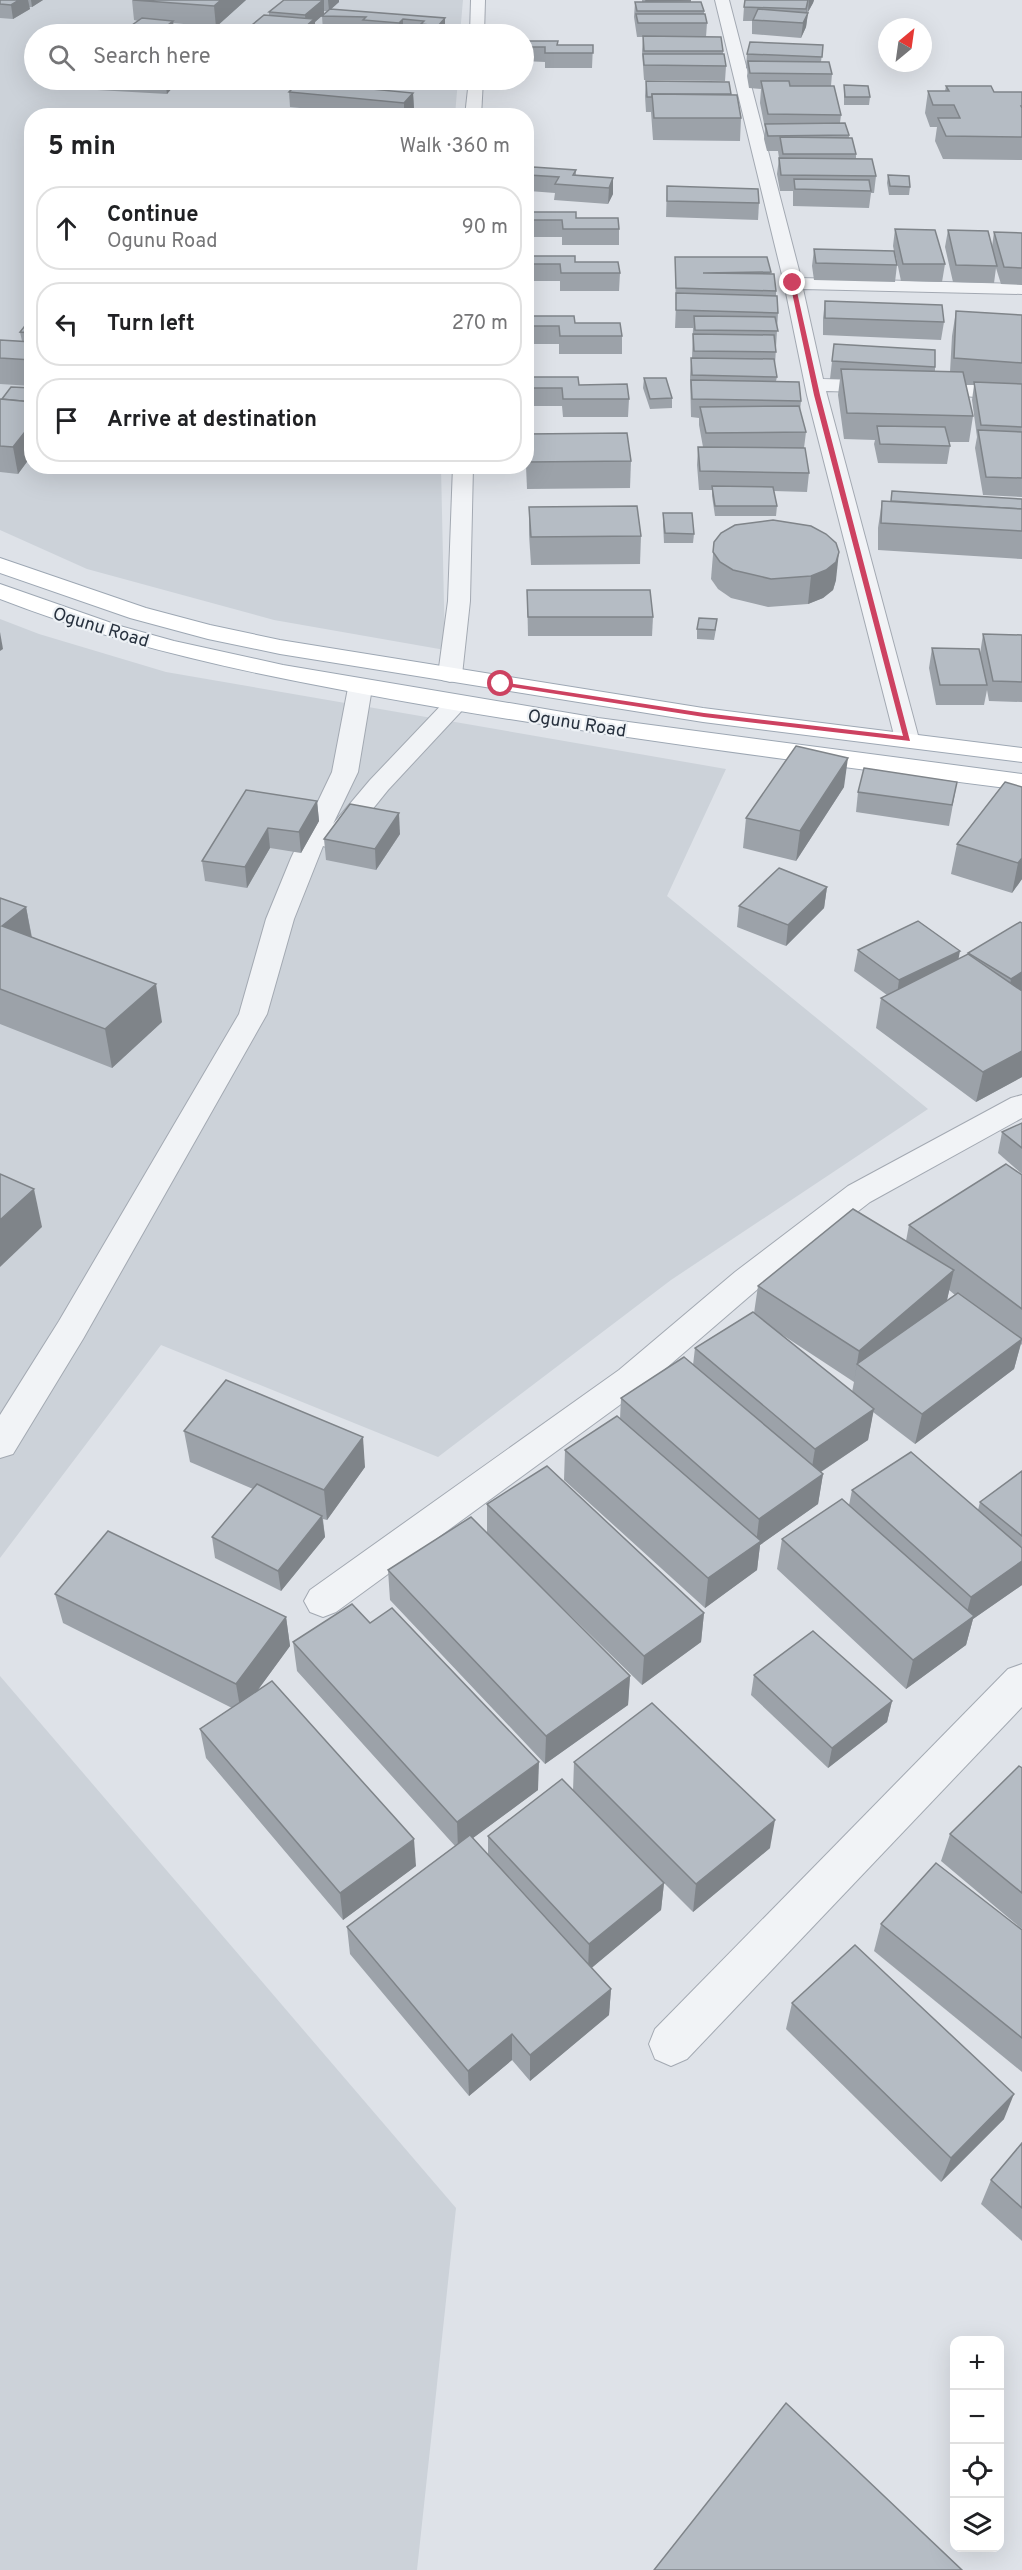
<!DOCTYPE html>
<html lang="en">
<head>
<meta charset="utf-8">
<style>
	body { margin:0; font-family:Overpass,sans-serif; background:#f6f6f6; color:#202124 }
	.controls { position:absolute; right:18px; bottom:18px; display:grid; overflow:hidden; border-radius:12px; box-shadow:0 6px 24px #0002 }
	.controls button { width:54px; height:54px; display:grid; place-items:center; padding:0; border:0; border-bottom:2px solid #e0e0e0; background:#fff; color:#202124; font:30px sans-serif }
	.compass { position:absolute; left:878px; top:18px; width:54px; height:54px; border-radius:50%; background:#fff; box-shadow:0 6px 24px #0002; rotate:29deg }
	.stop { position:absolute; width:18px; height:18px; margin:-14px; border:4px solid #cd4261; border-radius:50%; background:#fff }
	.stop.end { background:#cd4261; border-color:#fff; box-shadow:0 2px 6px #0008 }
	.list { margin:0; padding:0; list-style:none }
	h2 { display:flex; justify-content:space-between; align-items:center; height:78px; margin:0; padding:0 24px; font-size:26px }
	h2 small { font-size:20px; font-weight:400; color:#757577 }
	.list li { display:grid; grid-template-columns:39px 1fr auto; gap:18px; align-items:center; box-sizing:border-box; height:84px; margin:0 12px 12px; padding:0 12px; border:2px solid #e0e0e0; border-radius:24px }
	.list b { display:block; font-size:22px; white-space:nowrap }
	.list p { margin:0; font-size:20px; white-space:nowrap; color:#757577 }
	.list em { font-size:20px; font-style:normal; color:#757577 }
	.icon { flex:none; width:33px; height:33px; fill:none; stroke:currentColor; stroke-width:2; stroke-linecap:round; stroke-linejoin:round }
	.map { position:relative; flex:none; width:1022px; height:2570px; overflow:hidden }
	.search { position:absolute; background:#fff; box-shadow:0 6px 24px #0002; left:24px; top:24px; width:510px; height:66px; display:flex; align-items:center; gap:15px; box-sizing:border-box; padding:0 21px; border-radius:33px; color:#757577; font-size:22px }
	.panel { position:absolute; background:#fff; box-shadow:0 6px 24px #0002; left:24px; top:108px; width:510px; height:366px; border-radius:24px }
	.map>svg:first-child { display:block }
	.built { fill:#ccd2d9 }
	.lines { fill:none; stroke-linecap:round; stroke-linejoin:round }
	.minor-casing { stroke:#a3a9b2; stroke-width:2 }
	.major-casing { stroke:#9da7b3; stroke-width:2 }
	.minor { fill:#f1f3f6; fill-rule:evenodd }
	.major { fill:#fff; fill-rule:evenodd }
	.wall { fill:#9ca2a9; fill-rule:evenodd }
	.shaded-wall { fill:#7f8489 }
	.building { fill:#b5bcc4; stroke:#7f8489; stroke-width:1.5 }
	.route { fill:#cd4261 }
	.labels { text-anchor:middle; stroke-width:4.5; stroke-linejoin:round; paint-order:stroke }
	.far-street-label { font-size:18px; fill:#27313e; stroke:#edf1f5 }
</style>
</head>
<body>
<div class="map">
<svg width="1022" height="2570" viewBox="0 0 1022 2570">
	<rect width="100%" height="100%" fill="#dee2e8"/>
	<g class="built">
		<path d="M0,0H463L460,34H34V80H458L455,115L32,116V466L441,467L445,650L274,620L87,569L0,530Z"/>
		<path d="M0,619L39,634L166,672L726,769L667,896L928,1109L671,1280L438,1457L161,1345L0,1558Z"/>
		<path d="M0,1676L456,2208L417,2570H0Z"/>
	</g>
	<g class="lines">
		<defs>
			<g id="minor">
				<path d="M471,0H485L484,34H470Z"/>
				<path d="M715,0H729L801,278L1022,284V294L803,289L823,379L952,383L1022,389V401L952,395L826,391L919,739L916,744L907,746L898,744L895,739L807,395L784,283Z"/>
				<path d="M469,80H483L481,116H465Z"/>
				<path d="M453,466H473L470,601L462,675L458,680L450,682L442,680L438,675L448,601Z"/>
				<path d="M360,681L368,683L372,688L358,772L333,824L370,780L448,698L457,696L466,698L469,703L388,790L342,847L333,849L323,846L294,919L267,1014L83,1339L13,1454L0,1458V1415L59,1321L239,1014L266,919L291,858L332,772L348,688L352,683Z"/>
				<path d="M1022,1095V1118L870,1202L759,1288L643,1388L336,1612L323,1617L310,1612L304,1601L310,1590L619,1370L735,1272L848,1186L1011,1098Z"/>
				<path d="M1022,1664V1707L687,2059L671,2066L655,2059L649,2044L655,2029L1008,1669Z"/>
			</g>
			<g id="major">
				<path d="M0,558L146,608L210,625L280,640L703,708L1022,748V762L703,722L280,654L208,639L130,618L0,573Z"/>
				<path d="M0,584L120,626L174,641L283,665L598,718L1022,774V790C826,765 631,740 436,707C288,681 141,654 0,599Z"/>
			</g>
		</defs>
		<use href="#minor" class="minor-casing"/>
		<use href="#major" class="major-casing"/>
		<use href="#minor" class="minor"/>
		<use href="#major" class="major"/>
	</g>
	<g class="wall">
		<path d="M0,0H43L32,7H29L30,9L13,19L0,18Z"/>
		<path d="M132,0H246L216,27L173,23L174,31L200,34H126L125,30L138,21L134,20Z"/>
		<path d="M284,0H339V2L331,9L445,18V33L444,34H364V31H323L322,16L327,11H324V14L315,22V33L314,34H253L252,25L269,15V12Z"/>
		<path d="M642,0H691V2L704,11V14L707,23L706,37L723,51V54L726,66L725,81L644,80L642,51L643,37H637L634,17L635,2H642Z"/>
		<path d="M745,0H814L813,3L808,12H807L808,13L806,27L801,38L752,34V21H743L744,7Z"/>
		<path d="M524,41L557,45H593L592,68H545V62L524,61Z"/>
		<path d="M823,45L821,62L832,74L831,86L841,115L840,123L849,135V138L856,154V159L876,176L874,193H871L869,208L793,206V191H780L777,174L779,158L778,151H767L764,139L765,129L760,103L761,89L749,88L747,76L748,69L746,68L747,54Z"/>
		<path d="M96,80H179L167,94L97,90Z"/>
		<path d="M646,81L731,94L741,118L740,141L653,140L651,112H646L645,96Z"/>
		<path d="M844,85L870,97L869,105H844Z"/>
		<path d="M946,86L994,92H1022V160L943,159L935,141L937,127H930L925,113L928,91H945Z"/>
		<path d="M289,92L413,93L414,109L408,115H370L290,107Z"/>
		<path d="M576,170V175L613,178V194L608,204L554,200L555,193L529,191V175Z"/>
		<path d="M888,175L910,187L909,195H889L887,183Z"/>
		<path d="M667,186L759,203L758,220L666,217Z"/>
		<path d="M531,212L619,229V245H562V237H531Z"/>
		<path d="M895,229L945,264L942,282L901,281L895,252L897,265L895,282L814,280L812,266L814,249L894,251L893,246Z"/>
		<path d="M948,230L992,247L994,232L1022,233V285L1001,284L996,268L994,283L953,282L945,247Z"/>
		<path d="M528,256L575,262L620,273L619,291H560V281H528Z"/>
		<path d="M675,257L771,272L770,274L776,291V296L778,313L775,365L777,377L776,381L801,401L800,411L806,432L804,448L809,473L807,492L774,491L777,506L776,516H715L712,496V490H699L697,465L698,447H703L699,425V418L691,417L690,376L691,358H692L693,328H675L676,306L675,274Z"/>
		<path d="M825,301L944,322L941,340L823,335V318Z"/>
		<path d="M956,311L1022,315V497L983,495L975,448L977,437L972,400L974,385H966L973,416L969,442H949L950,446L947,464L878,463L874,444L875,440L844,439L838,395L840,379H830L834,344L935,367V372H950L952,336Z"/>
		<path d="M526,316L575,323L622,336V354H559V344H526Z"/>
		<path d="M32,317V386L0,384V340L22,341L20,332Z"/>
		<path d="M526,377L579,385L629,399L628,417H563L562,406H527Z"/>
		<path d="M644,378L672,398V408L650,409L643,388Z"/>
		<path d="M32,388V455L18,474L0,472V399H2Z"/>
		<path d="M526,434L631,461L630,488L527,489L526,466Z"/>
		<path d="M892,491L1022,499V559L878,550V528L882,501H891Z"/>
		<path d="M529,507L641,536L640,564L531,565L529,534Z"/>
		<path d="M663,513L694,534L693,543H664L663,523Z"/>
		<path d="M714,542L836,580L833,590L823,598L808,604L768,607L731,598L718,589L711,579Z"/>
		<path d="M527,590L653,617L652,636H528Z"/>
		<path d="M697,629H716L714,640L697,639Z"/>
		<path d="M983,634L1022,635V702L989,701L987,690L984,705H936L929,668L932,648L980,654Z"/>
		<path d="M957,782L949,826L856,812L858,792Z"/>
		<path d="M1005,782L1022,879L1012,893L951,874L957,844Z"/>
		<path d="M844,787L796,861L743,848L746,818Z"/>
		<path d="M317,801L319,821L301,853L270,848L247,888L205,881L202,861Z"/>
		<path d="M400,834L376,870L326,860L324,839Z"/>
		<path d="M827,887L824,908L786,946L737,927L739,906Z"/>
		<path d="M0,898L26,907L32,937L162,1022L112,1068L0,1024Z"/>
		<path d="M1022,923V1077L976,1102L876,1028L881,998L887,995L854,971L858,950L958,959L967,955L968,953Z"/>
		<path d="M1022,1123V1174L998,1153L1002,1132Z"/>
		<path d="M1022,1175V1345L1021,1344L1014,1369L915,1444L873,1412L868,1440L821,1472L823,1474L818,1504L760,1545L757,1570L705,1608L564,1480L565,1450L620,1419L621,1398L693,1365L695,1348L754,1313L758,1286L906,1241L909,1225ZM949,1290L955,1295L943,1303L947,1300ZM778,1332L854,1382L852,1392Z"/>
		<path d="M184,1431L365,1467L327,1520L323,1519L325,1537L281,1591L215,1558L212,1537L253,1489L190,1462Z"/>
		<path d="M1022,1471V1585L973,1619L966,1645L906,1689L777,1569L782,1539L849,1505L852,1490L978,1510L980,1502Z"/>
		<path d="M487,1504L704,1613L701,1642L642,1685L533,1579L630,1676L628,1705L545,1764L390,1600L388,1570L487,1533Z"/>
		<path d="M55,1594L286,1617L290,1646L257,1691L416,1866L343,1920L206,1758L200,1729L232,1708L63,1623Z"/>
		<path d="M370,1623L538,1790L473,1838L488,1855V1836L573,1791L574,1762L770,1848L693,1912L664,1883L661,1910L591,1968L611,1989L609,2015L530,2081L512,2060L469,2096L350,1954L347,1927L455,1846L297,1671L293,1642Z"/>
		<path d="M754,1675L892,1701L887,1722L828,1768L751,1695Z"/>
		<path d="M1022,1768V1929L941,1861L950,1834Z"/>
		<path d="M881,1924L1022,1930V2072L874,1951Z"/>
		<path d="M792,2003L1004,2119L941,2182L786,2029Z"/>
		<path d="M1022,2143V2241L981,2204L991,2180Z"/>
	</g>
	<g class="shaded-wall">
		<path d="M19,0H28L30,9L13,19L11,5Z"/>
		<path d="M31,0H43L32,7Z"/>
		<path d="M221,0H246L216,27L214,6Z"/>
		<path d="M323,0H324V14L315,22V33L314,34H303V29L306,26L305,15Z"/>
		<path d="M328,0H339V2L329,11Z"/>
		<path d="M808,0L806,16L808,13L806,27L801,38L803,23L805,18Z"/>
		<path d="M809,0H814L813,3L808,12Z"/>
		<path d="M445,18V33L444,34H438V26Z"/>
		<path d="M403,19V34H399V23Z"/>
		<path d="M173,21L175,34L156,33Z"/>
		<path d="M165,80H179L167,94Z"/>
		<path d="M413,93L414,109L407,116H404V103Z"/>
		<path d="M613,178V194L608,204L609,188Z"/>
		<path d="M32,423V455L18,474L13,447Z"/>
		<path d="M839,552L836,580L833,590L823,598L808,604L811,576Z"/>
		<path d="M0,632L3,649L0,651Z"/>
		<path d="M848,758L844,787L796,861L800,831Z"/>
		<path d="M317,801L319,821L301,853L299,832Z"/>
		<path d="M399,813L400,834L376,870L375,849Z"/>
		<path d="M268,828L270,848L247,888L245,867Z"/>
		<path d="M1022,858V879L1012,893L1018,863Z"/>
		<path d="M827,887L824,908L786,946L788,925Z"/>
		<path d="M26,907L33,945L2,926Z"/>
		<path d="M960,951L956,972L896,1002L899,980Z"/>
		<path d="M1022,972V990L1007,1000L1011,979Z"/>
		<path d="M156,984L162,1022L112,1068L105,1029Z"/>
		<path d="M1022,1051V1077L976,1102L983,1072Z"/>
		<path d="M34,1189L42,1227L0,1267V1220Z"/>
		<path d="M954,1270L947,1300L866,1371L857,1364L854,1382L859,1351Z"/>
		<path d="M1022,1339L1014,1369L915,1444L922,1414Z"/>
		<path d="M874,1409L868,1440L810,1479L815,1449Z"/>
		<path d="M363,1437L365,1467L327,1520L324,1490Z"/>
		<path d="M823,1474L818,1504L760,1545L757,1570L705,1608L708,1578L756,1544L759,1519Z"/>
		<path d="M322,1516L325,1537L281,1591L278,1571Z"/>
		<path d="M1022,1561V1585L973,1619L966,1645L906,1689L913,1660L964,1623L971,1597Z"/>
		<path d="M704,1613L701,1642L642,1685L644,1656Z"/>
		<path d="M286,1617L290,1646L241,1713L236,1684Z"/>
		<path d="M630,1676L628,1705L545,1764L546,1736Z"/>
		<path d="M892,1701L887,1722L828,1768L832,1748Z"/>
		<path d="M539,1762L538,1790L458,1849L457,1822Z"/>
		<path d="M775,1820L770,1848L693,1912L696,1884Z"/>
		<path d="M414,1839L416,1866L343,1920L340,1893Z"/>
		<path d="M664,1883L661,1910L588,1971L589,1944Z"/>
		<path d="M611,1989L609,2015L530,2081V2055Z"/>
		<path d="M512,2034V2060L469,2096L468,2071Z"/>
		<path d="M1014,2094L1004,2119L941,2182L951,2158Z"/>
	</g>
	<g class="building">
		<path d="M0,0H19L11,5L0,4Z"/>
		<path d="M133,0H221L214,6Z"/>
		<path d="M284,0H323L305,15L269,12Z"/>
		<path d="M646,0H691L646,1Z"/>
		<path d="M745,0H808L806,9L744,7Z"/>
		<path d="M635,2H701L704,11H637Z"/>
		<path d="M330,9L445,18L438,26L421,24L424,21L403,19L399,23L363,20L366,17L322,16Z"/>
		<path d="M758,9L808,13L803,23L753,20Z"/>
		<path d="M636,14H705L707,23H638Z"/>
		<path d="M264,15L314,19L303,29L252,25Z"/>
		<path d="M142,18L173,21L160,31L132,29L131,31L125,30Z"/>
		<path d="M132,29L200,33L198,34H127Z"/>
		<path d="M643,36L721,37L723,51H644Z"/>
		<path d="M524,41H558L557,45H593V53H545V47H524Z"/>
		<path d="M750,42L823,45L822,57L747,54Z"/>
		<path d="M643,54H724L726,66L644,65Z"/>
		<path d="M748,61L829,62L832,74L750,73Z"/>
		<path d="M646,81L729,82L731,94H652V97H647Z"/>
		<path d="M761,81H789L790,86H834L841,115L768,114Z"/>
		<path d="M299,82L413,93L404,103L289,92Z"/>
		<path d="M844,85L868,86L870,97H845Z"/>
		<path d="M946,86H991L994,92H1022V106H1021L1022,108V137L946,136L938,118H960L954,105H933L928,91H949Z"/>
		<path d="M652,94L737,95L741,118H654Z"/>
		<path d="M374,112L413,116H370Z"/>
		<path d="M845,123L849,135L768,136L765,124Z"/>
		<path d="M780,137L852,138L856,154H783Z"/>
		<path d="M779,158L872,159L876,176L781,175Z"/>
		<path d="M533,167L576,170L573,175L613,178L609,188L555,184L559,177L529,175Z"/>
		<path d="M888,175L909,176L910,187L890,186Z"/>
		<path d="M794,179L869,180L871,191L795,189Z"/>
		<path d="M667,186L758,189L759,203L667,201Z"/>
		<path d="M531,212H576V218H618L619,229H563L562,220H531Z"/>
		<path d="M895,229L935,230L945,264H903Z"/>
		<path d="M948,230L988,231L997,266L956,265Z"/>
		<path d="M994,232L1022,233V268L1004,267Z"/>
		<path d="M814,249L894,251L897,265L816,263Z"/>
		<path d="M528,256H575V262H618L620,273H561L560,264H528Z"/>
		<path d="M675,257H767L771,272L703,273L774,274L776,291L676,288Z"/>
		<path d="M676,293L777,296L778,313L676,310Z"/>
		<path d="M825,301L942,305L944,322L825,318Z"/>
		<path d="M956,311L1022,315V363L954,358Z"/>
		<path d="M526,316H574L575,323H620L622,336H560L559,326H526Z"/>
		<path d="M694,316L775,317L778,331L695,330Z"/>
		<path d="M32,317V333L20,332Z"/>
		<path d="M693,334L774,335L776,352L694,351Z"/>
		<path d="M0,340L32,342V360L0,358Z"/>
		<path d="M834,344L935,350V367L832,361Z"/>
		<path d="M691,358L774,359L777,377L692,375Z"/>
		<path d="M841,369L963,372L973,416L847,413Z"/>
		<path d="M526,377H578L579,385L627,384L629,399H563L562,388H527Z"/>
		<path d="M644,378H666L672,398L650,399Z"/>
		<path d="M691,380L799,382L801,401L692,399Z"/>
		<path d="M974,382L1022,384V427L981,425Z"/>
		<path d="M11,387L32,388V402L2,399Z"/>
		<path d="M0,399L32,402V423L13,447L0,446Z"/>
		<path d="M799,406L806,432L706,433L700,407Z"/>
		<path d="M877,426L945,427L950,446L880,444Z"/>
		<path d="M978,430L1022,432V478L986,477Z"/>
		<path d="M627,433L631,461L527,462L526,434Z"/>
		<path d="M698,447L805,448L809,473L700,471Z"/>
		<path d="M712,486L773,487L777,506H715Z"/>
		<path d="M892,491L1022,499V509L891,501Z"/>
		<path d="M882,501L1022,509V531L881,523Z"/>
		<path d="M637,506L641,536L531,537L529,507Z"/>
		<path d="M663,513H692L694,534L665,533Z"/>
		<path d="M773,520L811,526L826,534L836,543L839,552L836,562L826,570L811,576L771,579L733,570L720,562L713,552L714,542L721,533L735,525Z"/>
		<path d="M527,590H650L653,617H528Z"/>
		<path d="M699,618L717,619L715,630L697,629Z"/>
		<path d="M983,634L1022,635V682L993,681Z"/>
		<path d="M932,648L979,649L987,685H940Z"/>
		<path d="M796,746L848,758L800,831L746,818Z"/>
		<path d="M864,768L957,782L952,805L858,792Z"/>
		<path d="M1005,782L1022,787V858L1018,863L957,844Z"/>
		<path d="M246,790L317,801L299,832L268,828L245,867L202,861Z"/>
		<path d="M350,804L399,813L375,849L324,839Z"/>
		<path d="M779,868L827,887L788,925L739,906Z"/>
		<path d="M0,898L26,907L2,926L156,984L105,1029L0,989Z"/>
		<path d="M918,921L960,951L899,980L858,950Z"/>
		<path d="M1020,922L1022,923V972L1011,979L968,953Z"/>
		<path d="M968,954L1022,991V1051L983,1072L881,998Z"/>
		<path d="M1022,1123V1148L1002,1132Z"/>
		<path d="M1006,1164L1022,1175V1309L909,1225Z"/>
		<path d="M0,1174L34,1189L0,1220Z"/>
		<path d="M853,1209L954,1270L859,1351L758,1286Z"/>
		<path d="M958,1293L1022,1339L922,1414L857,1364Z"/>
		<path d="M753,1312L874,1409L815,1449L695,1348Z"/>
		<path d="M684,1357L823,1474L759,1519L621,1398Z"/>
		<path d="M226,1380L363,1437L324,1490L184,1431Z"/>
		<path d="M617,1416L761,1541L708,1578L565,1450Z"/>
		<path d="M911,1452L1022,1548V1561L971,1597L852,1490Z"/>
		<path d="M547,1466L704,1613L644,1656L487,1504Z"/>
		<path d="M1022,1471V1536L980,1502Z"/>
		<path d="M257,1484L322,1516L278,1571L212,1537Z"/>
		<path d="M842,1499L974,1616L913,1660L782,1539Z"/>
		<path d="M471,1517L630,1676L546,1736L388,1570Z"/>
		<path d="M108,1531L286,1617L236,1684L55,1594Z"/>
		<path d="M352,1604L370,1623L392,1608L539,1762L457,1822L293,1642Z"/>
		<path d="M813,1631L892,1701L832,1748L754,1675Z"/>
		<path d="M272,1681L414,1839L340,1893L200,1729Z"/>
		<path d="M652,1703L775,1820L696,1884L574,1762Z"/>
		<path d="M1019,1766L1022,1768V1893L950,1834Z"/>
		<path d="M562,1779L664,1883L589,1944L488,1836Z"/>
		<path d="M470,1835L611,1989L530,2055L512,2034L468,2071L347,1927Z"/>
		<path d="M936,1863L1022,1930V2038L881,1924Z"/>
		<path d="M855,1945L1014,2094L951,2158L792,2003Z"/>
		<path d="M1022,2143V2208L991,2180Z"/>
		<path d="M786,2403L962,2570H654Z"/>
	</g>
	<path class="route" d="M793,282L795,283L820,395L910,741L704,717L498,685L501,682L704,713L903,736L814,395L790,283Z"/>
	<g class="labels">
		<g class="far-street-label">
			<text transform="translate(101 627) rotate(17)" y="6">Ogunu Road</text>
			<text transform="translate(577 723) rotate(9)" y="6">Ogunu Road</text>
		</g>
	</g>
</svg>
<div class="controls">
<button>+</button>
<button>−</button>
<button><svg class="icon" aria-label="locate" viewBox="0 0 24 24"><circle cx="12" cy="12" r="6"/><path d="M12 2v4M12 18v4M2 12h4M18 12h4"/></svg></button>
<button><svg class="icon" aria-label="layers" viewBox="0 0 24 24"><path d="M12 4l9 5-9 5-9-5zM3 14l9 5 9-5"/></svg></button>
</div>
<svg class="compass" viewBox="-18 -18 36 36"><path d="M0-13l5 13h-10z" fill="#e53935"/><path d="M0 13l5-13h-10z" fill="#757577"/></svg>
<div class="stop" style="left:501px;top:684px"></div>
<div class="stop end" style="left:793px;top:283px"></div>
<div class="search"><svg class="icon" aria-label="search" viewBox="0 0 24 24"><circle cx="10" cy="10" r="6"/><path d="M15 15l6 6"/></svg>Search here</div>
<section class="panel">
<h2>5 min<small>Walk · 360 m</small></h2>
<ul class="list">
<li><svg class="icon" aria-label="ahead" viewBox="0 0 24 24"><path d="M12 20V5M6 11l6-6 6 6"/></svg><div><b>Continue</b><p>Ogunu Road</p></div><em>90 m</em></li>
<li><svg class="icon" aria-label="left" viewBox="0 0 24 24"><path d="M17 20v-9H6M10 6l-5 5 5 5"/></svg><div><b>Turn left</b></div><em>270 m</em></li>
<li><svg class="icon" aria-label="arrive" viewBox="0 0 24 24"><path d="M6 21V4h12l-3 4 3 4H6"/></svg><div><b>Arrive at destination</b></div></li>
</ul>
</section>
</div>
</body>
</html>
